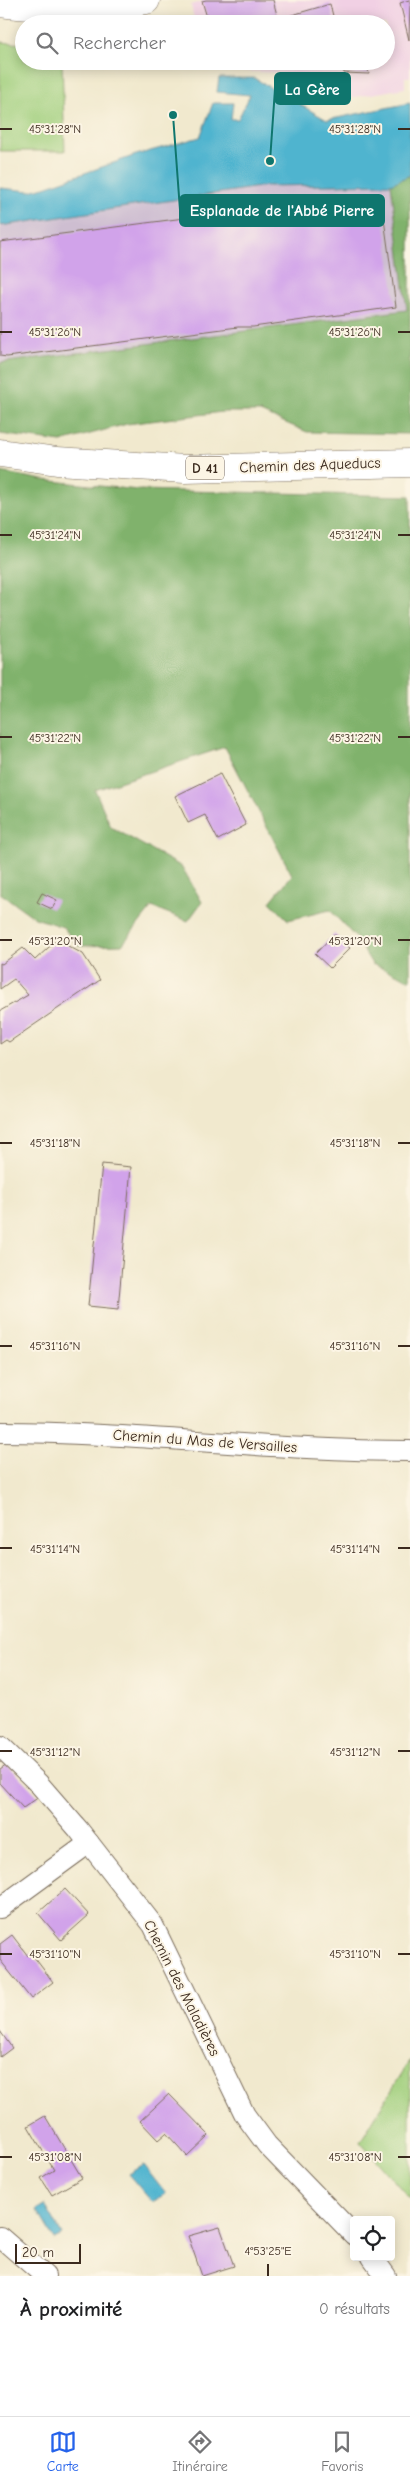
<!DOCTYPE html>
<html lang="fr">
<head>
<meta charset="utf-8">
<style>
	body { margin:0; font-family:"Comic Neue",sans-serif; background:#f6f6f6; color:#202124 }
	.controls { position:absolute; right:15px; bottom:15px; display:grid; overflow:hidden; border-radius:5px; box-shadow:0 2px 12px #0003 }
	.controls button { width:45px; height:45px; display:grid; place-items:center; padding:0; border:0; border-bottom:1px solid #e0e0e0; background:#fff; color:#202124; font:25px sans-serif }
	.scale { position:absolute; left:15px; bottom:12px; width:66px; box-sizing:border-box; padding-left:5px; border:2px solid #3b2a1e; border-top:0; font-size:14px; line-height:18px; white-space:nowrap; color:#3b2a1e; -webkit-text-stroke:4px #fcf5e5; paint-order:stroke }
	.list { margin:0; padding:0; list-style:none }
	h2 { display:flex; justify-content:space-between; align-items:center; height:65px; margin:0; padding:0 20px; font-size:21px }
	h2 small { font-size:16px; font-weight:400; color:#757577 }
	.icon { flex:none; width:28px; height:28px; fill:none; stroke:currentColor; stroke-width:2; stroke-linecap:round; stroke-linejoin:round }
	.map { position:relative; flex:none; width:410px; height:2276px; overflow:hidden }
	.search { position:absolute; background:#fff; box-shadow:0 2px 12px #0003; left:15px; right:15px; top:15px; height:55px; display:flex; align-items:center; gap:12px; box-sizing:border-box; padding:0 18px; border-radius:28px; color:#757577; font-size:19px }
	.sheet { height:140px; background:#fff }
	nav { display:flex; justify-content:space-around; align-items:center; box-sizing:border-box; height:70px; border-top:1px solid #e0e0e0; background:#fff; font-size:14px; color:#757577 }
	nav a { display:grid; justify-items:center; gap:2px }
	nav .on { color:#2563eb }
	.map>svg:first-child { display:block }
	.built { fill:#f1d0e4 }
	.industrial { fill:#cebed1 }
	.green { fill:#a0cf7d; stroke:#6e7c4e }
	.forest { fill:#80b26c; stroke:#5e6e45 }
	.water { fill:#50b4cf; stroke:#466f76 }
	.building { fill:#d1a3ea }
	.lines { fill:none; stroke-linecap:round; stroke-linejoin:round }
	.minor-casing { stroke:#7b6d5c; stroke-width:22 }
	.secondary-casing { stroke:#7b6d5c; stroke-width:29 }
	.primary-casing { stroke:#7b6d5c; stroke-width:29 }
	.minor { stroke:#fff; stroke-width:20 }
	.secondary { stroke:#fff; stroke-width:28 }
	.primary { stroke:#fff; stroke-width:28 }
	.ticks { fill:none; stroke:#3b2a1e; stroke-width:2 }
	.labels { text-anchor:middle; stroke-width:4; stroke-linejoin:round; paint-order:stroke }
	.shield { fill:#fcf5e5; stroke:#75675a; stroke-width:1 }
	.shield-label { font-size:14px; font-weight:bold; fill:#3b2a1e }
	.street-label { font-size:15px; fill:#3b2a1e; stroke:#fcf5e5 }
	.ticks-label { font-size:12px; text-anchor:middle; fill:#3b2a1e; stroke:#fcf5e5; stroke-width:4; stroke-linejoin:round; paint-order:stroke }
	.leader { fill:none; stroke:#0f766e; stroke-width:2 }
	.callout-dot { fill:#0f766e; stroke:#fcf5e5; stroke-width:2 }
	.callout { fill:#0f766e; stroke:#0f766e; stroke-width:2 }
	.callout-label { font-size:16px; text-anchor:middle; font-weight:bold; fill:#fff }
</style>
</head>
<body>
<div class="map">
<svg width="410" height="2276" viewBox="0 0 410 2276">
	<rect width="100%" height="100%" fill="#fcf5e5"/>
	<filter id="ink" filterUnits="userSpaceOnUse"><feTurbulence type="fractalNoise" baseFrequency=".02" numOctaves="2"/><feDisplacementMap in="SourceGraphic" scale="10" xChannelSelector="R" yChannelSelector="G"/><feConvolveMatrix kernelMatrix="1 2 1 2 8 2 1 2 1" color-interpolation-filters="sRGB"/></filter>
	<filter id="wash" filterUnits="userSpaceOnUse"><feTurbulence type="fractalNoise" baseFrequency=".0096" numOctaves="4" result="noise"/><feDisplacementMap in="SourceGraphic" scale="20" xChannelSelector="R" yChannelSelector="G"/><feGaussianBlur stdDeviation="1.12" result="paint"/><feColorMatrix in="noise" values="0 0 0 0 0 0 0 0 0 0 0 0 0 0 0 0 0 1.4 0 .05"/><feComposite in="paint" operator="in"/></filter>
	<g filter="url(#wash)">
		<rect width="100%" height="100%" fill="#f1e9ce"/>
		<path class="built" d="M208,0H410V77H405V88L338,100L277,73L206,69L204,61H386V24H195L191,5Z"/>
		<path class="industrial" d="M391,184L407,310L0,363V226L266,186Z"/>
		<g class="green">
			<path d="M0,42L24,44V61H62L65,151H0Z"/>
			<path d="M410,2060V2199L360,2142Z"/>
		</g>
		<g class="forest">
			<path d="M410,175V434L307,432L260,412H222L127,424L61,442L0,434V363L407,310L391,184Z"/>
			<path d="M0,472L43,480L138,490L410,496V980L372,964L356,938L330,910L288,920L270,902L292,875L225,747L95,790L111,827L182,867L202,902L188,921L152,907L122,945L78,946L63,927L35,918L0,893Z"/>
		</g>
		<g class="water">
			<path d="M219,78H254L327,120L410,103V175L391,184L266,186L0,226V188L30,191L45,187L136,155L200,137L213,103H233L231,119H238L250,95L217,92Z"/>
			<path d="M143,2165L166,2194L152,2202L128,2174Z"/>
			<path d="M45,2205L62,2235L54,2239L37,2210Z"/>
		</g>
		<g id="blocks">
			<g class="building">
				<path d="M206,0H273L278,19L330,4L335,24H248L247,21L241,23L238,16L209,24L202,1Z"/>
				<path d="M409,0H410L409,40L400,3Z"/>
				<path d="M342,61H366L369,74L344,73Z"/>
				<path d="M314,195L317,213L382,204L396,307L253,327H238L7,357L0,356V242L261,208L263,220H267L265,202Z"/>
				<path d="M220,774L246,825L218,840L205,815L188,823L175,796Z"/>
				<path d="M42,893L57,900L52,909L37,902Z"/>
				<path d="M334,934L350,948L330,968L315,954Z"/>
				<path d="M61,936L68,946L83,954L100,980L9,1042L6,1040L0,1044V1011L28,995L14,979L0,989V963L2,964L23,948L35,960Z"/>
				<path d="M102,1164L131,1167L118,1309L88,1306Z"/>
				<path d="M7,1764L39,1797L23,1808L0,1783V1769Z"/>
				<path d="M65,1889L89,1915L61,1940L38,1913Z"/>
				<path d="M12,1935L28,1956L31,1953L53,1982L31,1999L0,1960V1944Z"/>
				<path d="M0,2031L12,2048L0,2057Z"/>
				<path d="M169,2094L209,2135L187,2156L166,2133L158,2140L140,2121Z"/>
				<path d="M45,2116L82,2178L52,2195L41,2178L54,2170L28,2126Z"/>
				<path d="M220,2227L234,2266L202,2276L188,2236Z"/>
			</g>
		</g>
	</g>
	<g filter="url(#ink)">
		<use href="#blocks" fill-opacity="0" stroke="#7b6d5c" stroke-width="1"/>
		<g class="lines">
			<defs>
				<g id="minor">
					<path d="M0,1432C137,1432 273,1451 410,1451"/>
					<path d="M0,1746L39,1784L78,1829L153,1925L245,2115L267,2145L354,2235"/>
					<path d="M0,1908L89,1843"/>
					<path d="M0,2237L45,2276"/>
					<path d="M372,2257L386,2276"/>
				</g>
				<path id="secondary" d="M0,3C54,9 92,11 146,0"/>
				<path id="primary" d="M0,453L57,461L185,469L410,463"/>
			</defs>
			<use href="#minor" class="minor-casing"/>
			<use href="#secondary" class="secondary-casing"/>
			<use href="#primary" class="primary-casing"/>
			<use href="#minor" class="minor"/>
			<use href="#secondary" class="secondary"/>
			<use href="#primary" class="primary"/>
		</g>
	</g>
	<path class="ticks" d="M0,129H12M398,129H410M0,332H12M398,332H410M0,535H12M398,535H410M0,737H12M398,737H410M0,940H12M398,940H410M0,1143H12M398,1143H410M0,1346H12M398,1346H410M0,1548H12M398,1548H410M0,1751H12M398,1751H410M0,1954H12M398,1954H410M0,2157H12M398,2157H410M268,2264V2276"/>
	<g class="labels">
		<rect class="shield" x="186" y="456.5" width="38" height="23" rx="4"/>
		<g class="shield-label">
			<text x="205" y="473">D 41</text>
		</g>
		<g class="street-label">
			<text transform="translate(310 465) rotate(-2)" y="5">Chemin des Aqueducs</text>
			<text transform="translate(205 1441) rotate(4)" y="5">Chemin du Mas de Versailles</text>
			<text transform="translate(182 1988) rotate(63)" y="5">Chemin des Maladières</text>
		</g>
	</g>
	<g class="ticks-label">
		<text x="55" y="133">45°31'28"N</text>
		<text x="355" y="133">45°31'28"N</text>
		<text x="55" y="336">45°31'26"N</text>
		<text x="355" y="336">45°31'26"N</text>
		<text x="55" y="539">45°31'24"N</text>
		<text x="355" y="539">45°31'24"N</text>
		<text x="55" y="742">45°31'22"N</text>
		<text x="355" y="742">45°31'22"N</text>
		<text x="55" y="945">45°31'20"N</text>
		<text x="355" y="945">45°31'20"N</text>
		<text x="55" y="1147">45°31'18"N</text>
		<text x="355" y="1147">45°31'18"N</text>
		<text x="55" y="1350">45°31'16"N</text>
		<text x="355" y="1350">45°31'16"N</text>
		<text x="55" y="1553">45°31'14"N</text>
		<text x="355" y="1553">45°31'14"N</text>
		<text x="55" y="1756">45°31'12"N</text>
		<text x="355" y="1756">45°31'12"N</text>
		<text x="55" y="1958">45°31'10"N</text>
		<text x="355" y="1958">45°31'10"N</text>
		<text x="55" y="2161">45°31'08"N</text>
		<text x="355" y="2161">45°31'08"N</text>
		<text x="268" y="2255">4°53'25"E</text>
	</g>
	<path class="leader" d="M270 161L275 89M173 115L180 210"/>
	<g class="callout-dot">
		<circle cx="270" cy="161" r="5"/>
		<circle cx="173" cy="115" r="5"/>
	</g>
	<g class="callout">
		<rect x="275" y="73" width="75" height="31" rx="5"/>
		<rect x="180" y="195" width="204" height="31" rx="5"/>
	</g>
	<g class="callout-label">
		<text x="312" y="95">La Gère</text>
		<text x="282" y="216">Esplanade de l'Abbé Pierre</text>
	</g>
</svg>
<div class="controls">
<button><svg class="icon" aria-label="locate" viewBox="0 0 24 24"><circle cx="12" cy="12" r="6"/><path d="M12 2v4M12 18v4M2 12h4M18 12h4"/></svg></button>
</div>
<div class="scale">20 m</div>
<div class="search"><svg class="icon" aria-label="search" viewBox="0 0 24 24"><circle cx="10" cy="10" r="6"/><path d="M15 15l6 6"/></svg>Rechercher</div>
</div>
<section class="sheet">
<h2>À proximité<small>0 résultats</small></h2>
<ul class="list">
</ul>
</section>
<nav>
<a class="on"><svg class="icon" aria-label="map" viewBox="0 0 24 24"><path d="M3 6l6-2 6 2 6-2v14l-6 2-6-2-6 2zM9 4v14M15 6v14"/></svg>Carte</a>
<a><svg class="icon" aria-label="directions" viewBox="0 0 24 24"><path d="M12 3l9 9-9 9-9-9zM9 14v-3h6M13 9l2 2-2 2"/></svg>Itinéraire</a>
<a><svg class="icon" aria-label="saved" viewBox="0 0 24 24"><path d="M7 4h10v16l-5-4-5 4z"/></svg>Favoris</a>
</nav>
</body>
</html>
